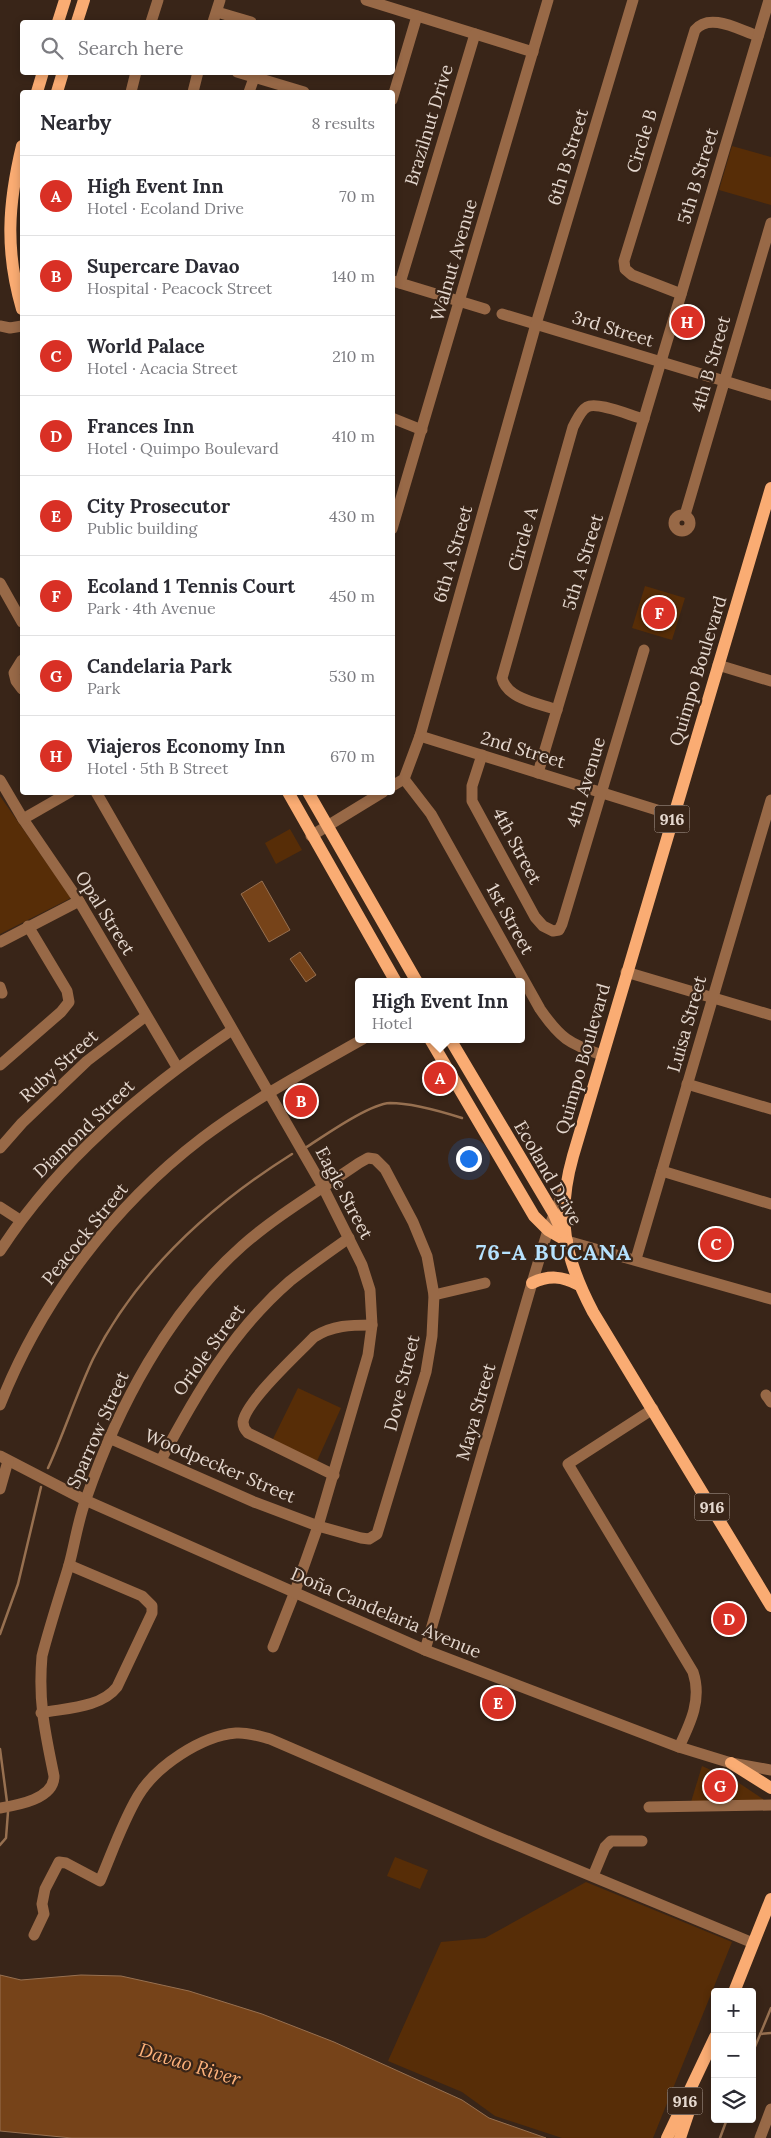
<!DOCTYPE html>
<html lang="en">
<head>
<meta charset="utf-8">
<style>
	body { margin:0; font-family:Lora,serif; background:#f7f7f7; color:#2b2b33 }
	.controls { position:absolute; right:15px; bottom:15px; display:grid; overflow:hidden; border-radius:5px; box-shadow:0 2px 8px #0003 }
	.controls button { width:45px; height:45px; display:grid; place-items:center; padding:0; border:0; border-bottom:1px solid #e1e1e2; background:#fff; color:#2b2b33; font:25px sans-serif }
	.you { position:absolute; left:468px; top:1158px; width:18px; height:18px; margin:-12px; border:4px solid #fff; border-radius:50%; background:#1a73e8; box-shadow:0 0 0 8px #1a73e833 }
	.badge { display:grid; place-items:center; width:32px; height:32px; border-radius:50%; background:#d93025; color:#fff; font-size:16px; font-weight:700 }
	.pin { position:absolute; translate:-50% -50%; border:2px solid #fff; box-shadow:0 1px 5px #0006 }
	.popup { position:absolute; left:355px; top:978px; width:170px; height:65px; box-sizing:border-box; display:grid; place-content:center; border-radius:5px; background:#fff; filter:drop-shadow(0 1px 4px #0005); font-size:16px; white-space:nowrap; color:#7c7c81 }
	.popup b { font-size:19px; color:#2b2b33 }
	.popup::after { content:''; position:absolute; left:50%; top:100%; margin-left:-10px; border:10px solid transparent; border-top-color:#fff }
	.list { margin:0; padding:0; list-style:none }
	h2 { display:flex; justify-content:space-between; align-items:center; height:65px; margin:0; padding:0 20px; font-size:21px }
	h2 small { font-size:16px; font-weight:400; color:#7c7c81 }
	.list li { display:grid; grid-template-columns:32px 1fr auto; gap:15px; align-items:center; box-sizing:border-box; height:80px; padding:0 20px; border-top:1px solid #e1e1e2 }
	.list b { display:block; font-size:19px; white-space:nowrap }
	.list p { margin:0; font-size:16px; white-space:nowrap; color:#7c7c81 }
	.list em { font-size:16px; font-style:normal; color:#7c7c81 }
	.icon { flex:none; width:28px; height:28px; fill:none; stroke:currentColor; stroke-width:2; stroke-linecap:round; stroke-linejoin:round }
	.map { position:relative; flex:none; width:771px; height:2138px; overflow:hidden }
	.search { position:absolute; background:#fff; box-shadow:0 2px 8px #0003; left:20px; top:20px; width:375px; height:55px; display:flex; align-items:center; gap:12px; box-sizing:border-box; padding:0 18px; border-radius:5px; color:#7c7c81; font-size:19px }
	.panel { position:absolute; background:#fff; box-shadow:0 2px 8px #0003; left:20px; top:90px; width:375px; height:705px; border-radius:5px }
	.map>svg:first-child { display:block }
	.green { fill:#572d07 }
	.water { fill:#764319; stroke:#977050 }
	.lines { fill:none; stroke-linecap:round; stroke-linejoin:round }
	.stream { stroke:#977050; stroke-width:2.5 }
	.minor { stroke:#986947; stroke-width:11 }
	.major { stroke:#faac73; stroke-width:12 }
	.labels { text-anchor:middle; stroke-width:4.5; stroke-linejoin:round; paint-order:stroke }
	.shield { fill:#392518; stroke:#b1a298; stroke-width:1 }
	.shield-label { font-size:16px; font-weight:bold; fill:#e5d8cf }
	.street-label { font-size:18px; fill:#e5d8cf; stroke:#392518 }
	.water-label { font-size:19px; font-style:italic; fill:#feb27b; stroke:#392518 }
	.district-label { font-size:22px; font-weight:bold; letter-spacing:1px; fill:#b6e2fe; stroke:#392518 }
</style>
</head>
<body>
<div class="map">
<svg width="771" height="2138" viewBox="0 0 771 2138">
	<rect width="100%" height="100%" fill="#392518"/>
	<g class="green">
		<path d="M732,146L771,157V205L719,190Z"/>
		<path d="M645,586L685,598L672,640L632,628Z"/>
		<path d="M0,796L71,898L0,934Z"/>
		<path d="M290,829L302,850L276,864L265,843Z"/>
		<path d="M298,1388L341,1408L317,1461L272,1441Z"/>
		<path d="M702,1766L739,1783L769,1803L691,1802Z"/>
		<path d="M395,1857L428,1870L420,1889L387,1876Z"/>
		<path d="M586,1882L732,1942L653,2138H562L495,2116L462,2092L388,2061L441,1942L485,1938Z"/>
	</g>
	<g class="water">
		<path d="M262,881L290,930L269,942L241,894Z"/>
		<path d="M300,952L316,975L306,982L290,959Z"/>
		<path d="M0,1975L21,1980L81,1975L121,1976L189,1991L262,2014L334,2042L462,2100L489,2118L546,2138H72L0,2131Z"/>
	</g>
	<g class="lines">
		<g class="stream">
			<path d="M305,1148C324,1136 369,1104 390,1103C410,1103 443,1112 462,1118"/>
			<path d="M48,1468C64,1433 76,1395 93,1359C136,1273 211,1205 292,1154"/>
			<path d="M0,1634L18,1584L41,1487"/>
			<path d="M0,1749L7,1802"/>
			<path d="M0,1845L6,1838L8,1812"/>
			<path d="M760,2034L771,2033"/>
			<path d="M752,2054L771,2008"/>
			<path d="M720,2138L727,2119"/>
		</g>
		<g class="minor">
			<path d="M366,0L533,52"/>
			<path d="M217,12L251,22"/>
			<path d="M151,22L158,0"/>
			<path d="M213,22L220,0"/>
			<path d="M237,72L304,92"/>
			<path d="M131,92L136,72"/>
			<path d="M193,92L198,72"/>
			<path d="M249,92L254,78"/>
			<path d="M392,100L417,16"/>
			<path d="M393,281L485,309"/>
			<path d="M400,283L475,34"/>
			<path d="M681,294L632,275L625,269L624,261L695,30C710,12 739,30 758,36"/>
			<path d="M502,314L771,395"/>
			<path d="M0,326L10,328L22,326"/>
			<path d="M392,418L422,430"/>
			<path d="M685,515L771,223"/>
			<circle cx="682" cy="523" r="8"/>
			<path d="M392,529L548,0"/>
			<path d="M0,583L22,622"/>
			<path d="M22,660L14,673L16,681L22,689"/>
			<path d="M718,665L771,681"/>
			<path d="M557,710C538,703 507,699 502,678L573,427C577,420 580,411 587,407C597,401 631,416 644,419"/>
			<path d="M420,736L673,815"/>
			<path d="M482,755L472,786V801L535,917L543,926L553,931L559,930L562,924L644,650"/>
			<path d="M538,773L769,0"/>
			<path d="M404,779L431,814L540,1009C560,1038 569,1044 602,1055"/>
			<path d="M0,780L23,819L79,901L177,1067"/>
			<path d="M392,786L404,779L420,736L536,324L633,0"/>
			<path d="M96,792L323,1187L362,1265L370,1290L372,1325L368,1355L318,1526L294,1594L273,1647"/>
			<path d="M23,819L70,792"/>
			<path d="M311,836L383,792"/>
			<path d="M0,942L79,901"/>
			<path d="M626,972L771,1015"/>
			<path d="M0,987L2,993"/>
			<path d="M0,1065L61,1012L69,1002L67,991L28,926"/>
			<path d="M687,1084L771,1109"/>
			<path d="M0,1148L22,1123L87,1061L146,1016"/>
			<path d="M662,1171L771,1204"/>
			<path d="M0,1207L20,1220"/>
			<path d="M567,1241L771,1299"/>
			<path d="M0,1251C59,1160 143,1090 232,1030"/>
			<path d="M636,1259L771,800"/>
			<path d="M434,1295L485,1283"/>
			<path d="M766,1395L771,1402"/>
			<path d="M0,1405C41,1301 113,1206 202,1138C252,1100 308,1070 363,1039"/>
			<path d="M653,1409L568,1464L693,1672C702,1699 691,1722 679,1747"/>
			<path d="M0,1456L85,1500L425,1650L679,1747L731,1763L771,1770"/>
			<path d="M161,1460C196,1394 233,1330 290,1281C309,1266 329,1252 349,1238"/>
			<path d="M334,1475L248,1433C245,1430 243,1427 243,1422C246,1401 298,1354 314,1337C333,1325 351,1325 372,1325"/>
			<path d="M0,1489L8,1461"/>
			<path d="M425,1650L532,1283L548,1230L564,1189"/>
			<path d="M41,1713C65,1708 101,1708 117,1687L152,1613V1606L142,1596L69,1565"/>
			<path d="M649,1807L771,1805"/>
			<path d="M0,1808C18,1805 54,1799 54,1776C45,1732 38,1702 42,1656C50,1625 60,1595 69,1565C75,1543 78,1520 86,1499C118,1406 168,1312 242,1246C277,1215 320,1190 359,1163L368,1158L375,1159L385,1169L413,1222L427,1256L434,1295L432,1336L426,1372L377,1534L369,1539L361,1538L318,1526L254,1502L109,1438"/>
			<path d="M593,1876L605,1847L611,1841H642"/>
			<path d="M34,1935L44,1914L42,1904L45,1889L59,1862L66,1863L100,1881C112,1853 122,1823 138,1796C156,1766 201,1736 236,1733C248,1732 259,1736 270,1739L488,1833L753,1943"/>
			<path d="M760,2138L771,2109"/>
		</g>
		<g class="major">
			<path d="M58,22L65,0"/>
			<path d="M77,22L84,0"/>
			<path d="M37,92L43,72"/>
			<path d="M57,92L63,72"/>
			<path d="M22,146C8,204 5,251 22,309"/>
			<path d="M771,488L573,1156C556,1216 564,1257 593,1312L771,1606"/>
			<path d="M288,792L396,982"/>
			<path d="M308,792L417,982"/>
			<path d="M430,1039L534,1216L548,1230L567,1241"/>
			<path d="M450,1039L554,1214L562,1232"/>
			<path d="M532,1283C549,1275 562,1276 579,1285"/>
			<path d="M731,1763L771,1788"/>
			<path d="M734,1992L771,1899"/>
			<path d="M667,2138L715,2037"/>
			<path d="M680,2138L692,2102"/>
		</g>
	</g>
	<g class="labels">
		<g class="shield">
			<rect x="654.5" y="805.5" width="35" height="27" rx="4"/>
			<rect x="694.5" y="1493.5" width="35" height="27" rx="4"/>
			<rect x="667.5" y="2087.5" width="35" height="27" rx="4"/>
		</g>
		<g class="shield-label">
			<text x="672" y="825">916</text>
			<text x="712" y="1513">916</text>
			<text x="685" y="2107">916</text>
		</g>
		<g class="street-label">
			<text transform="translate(429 125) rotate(-73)" y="6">Brazilnut Drive</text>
			<text transform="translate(642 141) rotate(-73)" y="6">Circle B</text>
			<text transform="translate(568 157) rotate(-73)" y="6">6th B Street</text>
			<text transform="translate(698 176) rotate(-73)" y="6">5th B Street</text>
			<text transform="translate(454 260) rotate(-74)" y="6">Walnut Avenue</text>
			<text transform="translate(613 329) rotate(17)" y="6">3rd Street</text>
			<text transform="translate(711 364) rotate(-74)" y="6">4th B Street</text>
			<text transform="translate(523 539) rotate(-74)" y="6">Circle A</text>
			<text transform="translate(453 554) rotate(-74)" y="6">6th A Street</text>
			<text transform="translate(583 562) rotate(-73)" y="6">5th A Street</text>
			<text transform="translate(698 671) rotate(-73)" y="6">Quimpo Boulevard</text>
			<text transform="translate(523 750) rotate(17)" y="6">2nd Street</text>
			<text transform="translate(586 782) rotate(-73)" y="6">4th Avenue</text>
			<text transform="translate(517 846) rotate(62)" y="6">4th Street</text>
			<text transform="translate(105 913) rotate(58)" y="6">Opal Street</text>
			<text transform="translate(510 919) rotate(61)" y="6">1st Street</text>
			<text transform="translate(687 1024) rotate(-74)" y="6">Luisa Street</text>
			<text transform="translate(583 1059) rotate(-74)" y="6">Quimpo Boulevard</text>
			<text transform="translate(59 1066) rotate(-42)" y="6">Ruby Street</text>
			<text transform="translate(84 1129) rotate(-44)" y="6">Diamond Street</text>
			<text transform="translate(548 1173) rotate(60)" y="6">Ecoland Drive</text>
			<text transform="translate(344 1193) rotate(62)" y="6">Eagle Street</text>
			<text transform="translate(85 1234) rotate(-51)" y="6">Peacock Street</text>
			<text transform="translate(209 1350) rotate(-54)" y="6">Oriole Street</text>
			<text transform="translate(402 1383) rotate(-76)" y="6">Dove Street</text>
			<text transform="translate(476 1412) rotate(-74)" y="6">Maya Street</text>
			<text transform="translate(98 1430) rotate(-66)" y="6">Sparrow Street</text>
			<text transform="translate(220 1466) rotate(23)" y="6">Woodpecker Street</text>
			<text transform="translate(386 1613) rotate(23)" y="6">Doña Candelaria Avenue</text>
		</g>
		<g class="water-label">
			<text transform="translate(190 2064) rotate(17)" y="7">Davao River</text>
		</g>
		<g class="district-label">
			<text x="554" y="1260">76-A BUCANA</text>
		</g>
	</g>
</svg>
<div class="controls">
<button>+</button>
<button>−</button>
<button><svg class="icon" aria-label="layers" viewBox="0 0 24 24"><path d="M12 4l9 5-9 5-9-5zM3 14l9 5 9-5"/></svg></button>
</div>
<div class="you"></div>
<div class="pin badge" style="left:440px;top:1078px">A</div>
<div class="popup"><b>High Event Inn</b>Hotel</div>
<div class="pin badge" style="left:301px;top:1101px">B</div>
<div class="pin badge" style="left:716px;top:1244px">C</div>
<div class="pin badge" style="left:729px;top:1619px">D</div>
<div class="pin badge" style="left:498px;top:1703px">E</div>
<div class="pin badge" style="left:659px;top:613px">F</div>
<div class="pin badge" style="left:720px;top:1786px">G</div>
<div class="pin badge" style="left:687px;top:322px">H</div>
<div class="search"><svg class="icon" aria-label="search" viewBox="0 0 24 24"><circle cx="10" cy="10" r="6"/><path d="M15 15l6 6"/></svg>Search here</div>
<section class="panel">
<h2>Nearby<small>8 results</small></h2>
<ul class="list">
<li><span class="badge">A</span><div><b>High Event Inn</b><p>Hotel · Ecoland Drive</p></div><em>70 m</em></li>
<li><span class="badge">B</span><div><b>Supercare Davao</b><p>Hospital · Peacock Street</p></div><em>140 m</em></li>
<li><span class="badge">C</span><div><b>World Palace</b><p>Hotel · Acacia Street</p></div><em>210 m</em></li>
<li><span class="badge">D</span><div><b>Frances Inn</b><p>Hotel · Quimpo Boulevard</p></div><em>410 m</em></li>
<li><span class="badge">E</span><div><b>City Prosecutor</b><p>Public building</p></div><em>430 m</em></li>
<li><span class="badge">F</span><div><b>Ecoland 1 Tennis Court</b><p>Park · 4th Avenue</p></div><em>450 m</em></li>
<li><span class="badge">G</span><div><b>Candelaria Park</b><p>Park</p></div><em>530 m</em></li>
<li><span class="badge">H</span><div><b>Viajeros Economy Inn</b><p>Hotel · 5th B Street</p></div><em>670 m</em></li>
</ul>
</section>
</div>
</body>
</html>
